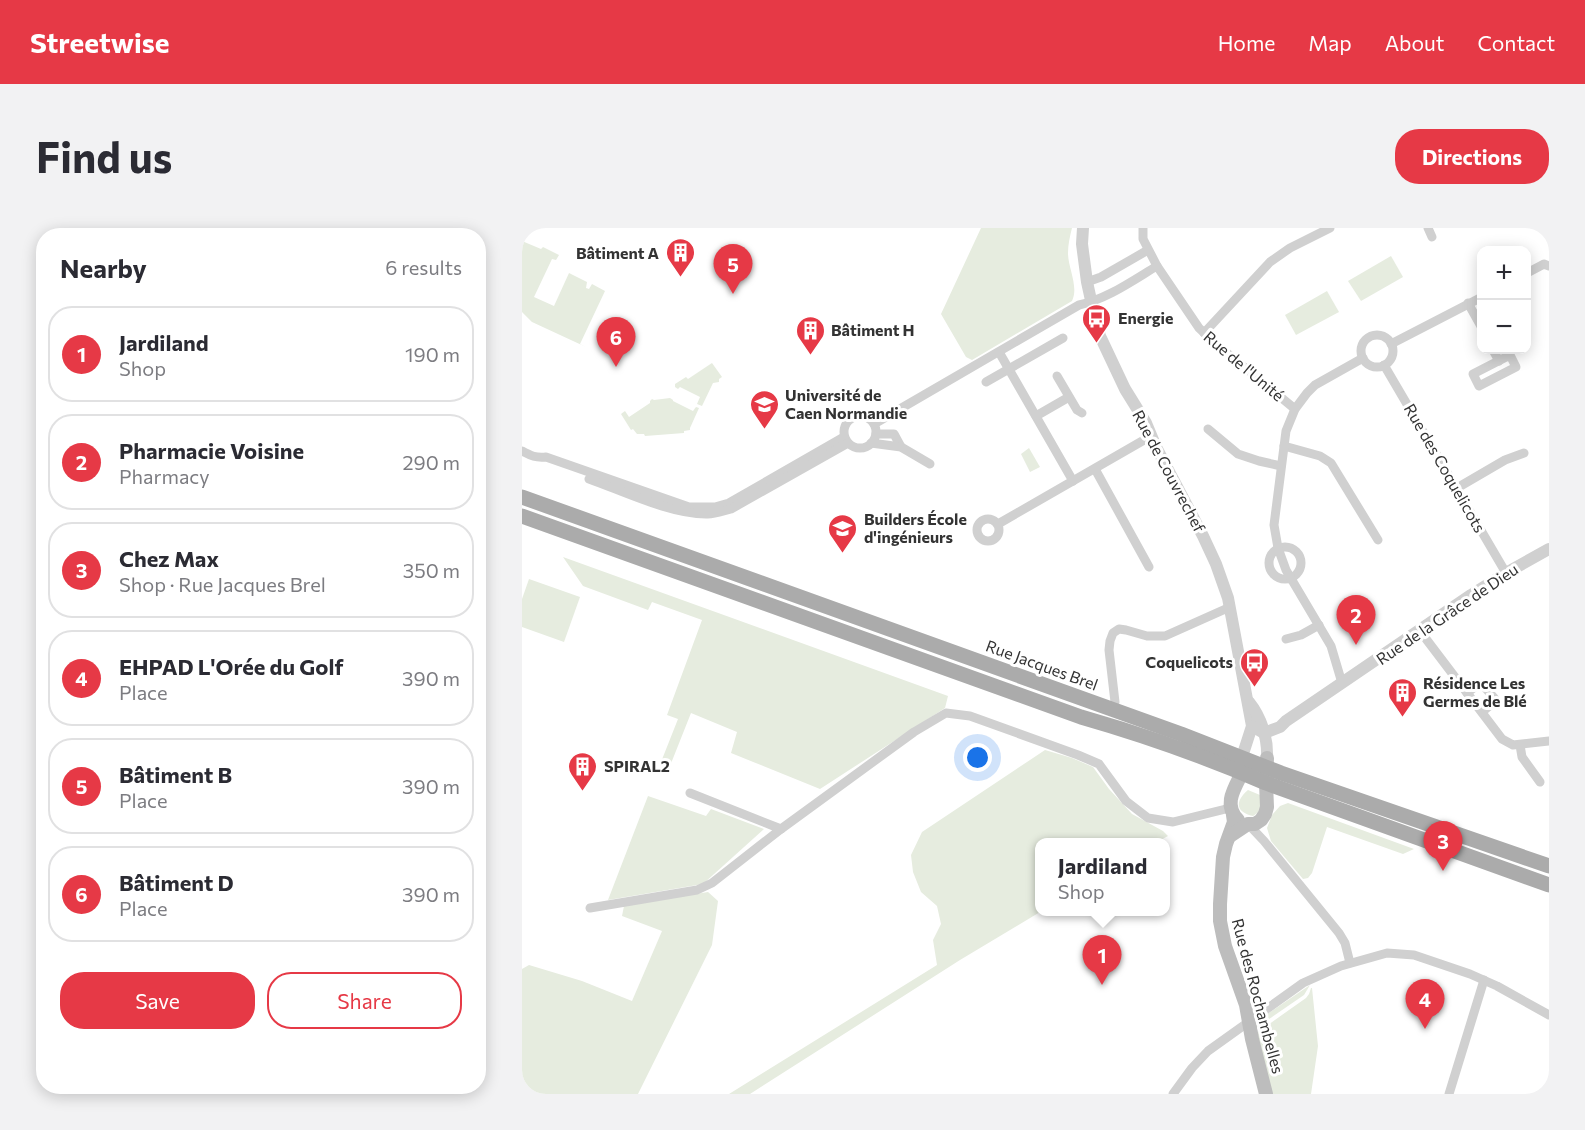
<!DOCTYPE html>
<html lang="en">
<head>
<meta charset="utf-8">
<style>
	body { margin:0; font-family:Commissioner,sans-serif; background:#f2f2f3; color:#2b2b33 }
	.controls { position:absolute; right:18px; top:18px; display:grid; overflow:hidden; border-radius:12px; box-shadow:0 3px 15px #0003 }
	.controls button { width:54px; height:54px; display:grid; place-items:center; padding:0; border:0; border-bottom:2px solid #e1e1e2; background:#fff; color:#2b2b33; font:30px sans-serif }
	.you { position:absolute; left:456px; top:530px; width:21px; height:21px; margin:-15px; border:4px solid #fff; border-radius:50%; background:#1a73e8; box-shadow:0 0 0 9px #1a73e833 }
	.badge { display:grid; place-items:center; width:39px; height:39px; border-radius:50%; background:#e63946; color:#fff; font-size:20px; font-weight:700 }
	.pin { position:absolute; translate:-50% -50px; filter:drop-shadow(0 2px 3px #0008) }
	.pin::after { content:''; position:absolute; top:32px; width:21px; height:18px; background:inherit; clip-path:polygon(0 0,100% 0,50% 100%) }
	.popup { position:absolute; left:513px; top:610px; width:135px; height:78px; box-sizing:border-box; display:grid; place-content:center; border-radius:12px; background:#fff; filter:drop-shadow(0 2px 4px #0005); font-size:20px; white-space:nowrap; color:#7c7c81 }
	.popup b { font-size:22px; color:#2b2b33 }
	.popup::after { content:''; position:absolute; left:50%; top:100%; margin-left:-12px; border:12px solid transparent; border-top-color:#fff }
	.list { margin:0; padding:0; list-style:none }
	h2 { display:flex; justify-content:space-between; align-items:center; height:78px; margin:0; padding:0 24px; font-size:26px }
	h2 small { font-size:20px; font-weight:400; color:#7c7c81 }
	.list li { display:grid; grid-template-columns:39px 1fr auto; gap:18px; align-items:center; box-sizing:border-box; height:96px; margin:0 12px 12px; padding:0 12px; border:2px solid #e1e1e2; border-radius:24px }
	.list b { display:block; font-size:22px; white-space:nowrap }
	.list p { margin:0; font-size:20px; white-space:nowrap; color:#7c7c81 }
	.list em { font-size:20px; font-style:normal; color:#7c7c81 }
	.actions { display:flex; gap:12px; padding:18px 24px }
	.actions a { flex:1; padding:14px 0; border:2px solid #e63946; border-radius:24px; text-align:center; font-size:21px; color:#e63946 }
	.actions .main { background:#e63946; color:#fff }
	.map { position:relative; flex:none; width:1027px; height:866px; overflow:hidden; border-radius:24px }
	header { display:flex; align-items:center; gap:36px; box-sizing:border-box; height:84px; padding:0 30px; background:#e63946; color:#fff }
	header strong { font-size:28px }
	nav { display:flex; gap:33px; margin-inline-start:auto; font-size:21px }
	.intro { display:flex; align-items:center; justify-content:space-between; box-sizing:border-box; height:144px; padding:0 36px }
	h1 { margin:0; font-size:42px }
	.button { padding:15px 27px; border-radius:24px; background:#e63946; color:#fff; font-size:21px; font-weight:700 }
	main { display:flex; gap:36px; padding:0 36px }
	aside { flex:1; background:#fff; border-radius:24px; box-shadow:0 3px 15px #0003 }
	.map>svg:first-child { display:block }
	.green { fill:#e6ecdf }
	.lines { fill:none; stroke-linecap:round; stroke-linejoin:round }
	.minor { stroke:#d0d0d0; stroke-width:9 }
	.tertiary { stroke:#d0d0d0; stroke-width:12 }
	.secondary { stroke:#bdbdbd; stroke-width:14 }
	.primary { stroke:#ababab; stroke-width:15 }
	.labels { text-anchor:middle; stroke-width:6; stroke-linejoin:round; paint-order:stroke }
	.poi-label { font-size:16px; font-weight:bold; fill:#333; stroke:#fff; text-anchor:start }
	.street-label { font-size:16px; fill:#333; stroke:#fff }
</style>
</head>
<body>
<header>
<strong>Streetwise</strong>
<nav><a>Home</a><a>Map</a><a>About</a><a>Contact</a></nav>
</header>
<div class="intro"><h1>Find us</h1><a class="button">Directions</a></div>
<main>
<aside>
<h2>Nearby<small>6 results</small></h2>
<ul class="list">
<li><span class="badge">1</span><div><b>Jardiland</b><p>Shop</p></div><em>190 m</em></li>
<li><span class="badge">2</span><div><b>Pharmacie Voisine</b><p>Pharmacy</p></div><em>290 m</em></li>
<li><span class="badge">3</span><div><b>Chez Max</b><p>Shop · Rue Jacques Brel</p></div><em>350 m</em></li>
<li><span class="badge">4</span><div><b>EHPAD L'Orée du Golf</b><p>Place</p></div><em>390 m</em></li>
<li><span class="badge">5</span><div><b>Bâtiment B</b><p>Place</p></div><em>390 m</em></li>
<li><span class="badge">6</span><div><b>Bâtiment D</b><p>Place</p></div><em>390 m</em></li>
</ul>
<div class="actions"><a class="main">Save</a><a>Share</a></div>
</aside>
<div class="map">
<svg width="1027" height="866" viewBox="0 0 1027 866">
	<rect width="100%" height="100%" fill="#fff"/>
	<g class="green">
		<path d="M459,0H550C548,8 546,16 546,25C546,40 557,59 550,73L450,132L444,129L419,86Z"/>
		<path d="M0,13L19,21L21,19L37,27L34,32L30,31L12,69L32,78L47,45L65,54L64,60L67,61L70,56L83,63L58,116L64,119L10,94L0,84Z"/>
		<path d="M869,28L881,49L839,73L826,53Z"/>
		<path d="M805,63L817,84L774,107L763,87Z"/>
		<path d="M190,135L200,149L197,151V154L191,155L180,178L175,176L178,169L158,159L156,161L153,159V156L164,149L166,151Z"/>
		<path d="M148,170L151,172V173L171,183L174,179L177,180L168,200V202L162,203V205L123,208L122,206H115L111,201L109,202L99,186L103,183L107,189L128,175V173L130,171L132,172Z"/>
		<path d="M507,220L518,239L508,244L499,226Z"/>
		<path d="M41,329L426,468L423,480L298,561L209,525L215,504L169,485L148,538L139,534L156,491L145,487L180,392L130,374L126,382L61,358Z"/>
		<path d="M7,351L58,369L42,414L0,399V371Z"/>
		<path d="M523,522L550,530L571,539L587,561L610,586L641,603L646,608L635,614H517V684H518L438,732L228,866H207L415,737L411,712L419,696L415,678L399,664L391,644L389,627L400,604Z"/>
		<path d="M726,562L738,567C740,576 740,583 731,588C713,584 713,573 726,562Z"/>
		<path d="M126,568L184,588L189,581L242,601L181,656L86,672Z"/>
		<path d="M766,575L892,621L881,626L805,599L790,645L786,650L781,651L749,613L745,600L750,587L758,578Z"/>
		<path d="M186,664L196,673L190,717L116,866H0V741L7,737L60,753L110,773L140,703L100,688L102,678Z"/>
		<path d="M788,757L782,767L734,800V795L735,793Z"/>
		<path d="M789,760H790L796,818L789,866H749L733,806L784,770L787,766Z"/>
	</g>
	<g class="lines">
		<g class="minor">
			<path d="M621,0V11L635,38L677,100L694,116L773,181"/>
			<path d="M906,0L910,9"/>
			<path d="M1005,45L1022,36L1027,38"/>
			<path d="M565,54L579,49L626,22"/>
			<path d="M946,75L960,100"/>
			<path d="M682,105L748,34L768,20L808,0"/>
			<circle cx="855" cy="123" r="16"/>
			<path d="M869,116L960,69"/>
			<path d="M971,122L977,133"/>
			<path d="M477,124L551,253"/>
			<path d="M988,127L994,139L957,158L951,146Z"/>
			<path d="M862,137L984,345"/>
			<path d="M535,148L555,182L560,185"/>
			<path d="M464,154L541,110"/>
			<circle cx="338" cy="204" r="16"/>
			<path d="M514,188L547,169"/>
			<path d="M352,196L557,77C585,71 610,53 635,38"/>
			<path d="M686,201L716,226L737,233L759,238"/>
			<path d="M354,206H372L379,219"/>
			<path d="M349,215L379,219L408,236"/>
			<path d="M762,218L798,228L809,235L856,312"/>
			<path d="M0,223C9,228 14,230 24,229L167,279H193L207,275L322,209"/>
			<path d="M573,241L627,339"/>
			<path d="M67,251C101,263 150,287 186,286C193,286 201,283 209,281L326,215"/>
			<path d="M935,260L983,232L1002,225"/>
			<circle cx="466" cy="302" r="11"/>
			<path d="M476,296L629,208"/>
			<circle cx="763" cy="335" r="16"/>
			<path d="M898,403L980,511L991,517L1027,513"/>
			<path d="M764,411L779,407L797,397"/>
			<path d="M820,455L809,418L764,342L756,320L752,297L764,203L773,181L785,165L793,157L841,130"/>
			<path d="M945,465L957,456H960L973,471L972,474L960,484"/>
			<path d="M590,481L593,474L587,422L588,413L591,405L597,401L604,402L625,408H643L708,379"/>
			<path d="M998,517L1000,529L1018,554"/>
			<path d="M168,565L259,601"/>
			<path d="M726,596L742,613L817,705L823,715L828,735"/>
			<path d="M68,680L175,662L190,655L259,601L392,504L424,485L448,488L556,527L577,536L604,573L626,590L651,594L708,580"/>
			<path d="M651,866L670,840L686,823L781,755L819,738L865,725L892,727L948,746L975,758L1027,787"/>
			<path d="M927,866L962,752"/>
		</g>
		<g class="tertiary">
			<path d="M561,0L560,16L565,54L572,86L578,108L603,161L624,195L634,219L681,308L694,336L706,370L730,498L720,529V538"/>
			<path d="M727,474C739,489 746,510 745,530"/>
			<path d="M730,498L742,505L758,499L764,493L949,367L984,345L1027,321"/>
		</g>
		<g class="secondary">
			<path d="M711,587L712,594L704,616L701,629L698,676V693L703,718L724,777L730,811L744,866"/>
			<path d="M716,592C701,577 712,561 720,545"/>
			<path d="M708,608L726,596H733L739,592L743,586L745,579L744,555L745,530"/>
		</g>
		<g class="primary">
			<path d="M0,269L659,506L759,545L1027,638"/>
			<path d="M0,288L559,489C622,507 684,529 744,555L1027,657"/>
		</g>
	</g>
	<defs>
		<symbol id="building-pin" viewBox="-11 -11 22 30"><path d="M0 17L-7.5 6A9.5 9.5 0 1 1 7.5 6Z" fill="#e63946" stroke="#fff"/><path d="M-4-6H4V6H1V3H-1V6H-4ZM-2.5-4.3h1.7v1.8h-1.7ZM.8-4.3h1.7v1.8H.8ZM-2.5-1h1.7V.8h-1.7ZM.8-1h1.7V.8H.8Z" fill="#fff"/></symbol>
		<symbol id="bus-pin" viewBox="-11 -11 22 30"><path d="M0 17L-7.5 6A9.5 9.5 0 1 1 7.5 6Z" fill="#e63946" stroke="#fff"/><path d="M-5-6H5V4H4V6H2V4H-2V6H-4V4H-5ZM-3.5-4V0h7V-4ZM-3.5 1.2v1.5H-2V1.2ZM2 1.2v1.5H3.5V1.2Z" fill="#fff"/></symbol>
		<symbol id="university-pin" viewBox="-11 -11 22 30"><path d="M0 17L-7.5 6A9.5 9.5 0 1 1 7.5 6Z" fill="#e63946" stroke="#fff"/><path d="M0-5L7-2L0 1L-7-2ZM-4 1L0 2.5L4 1V4Q0 6-4 4Z" fill="#fff"/></symbol>
	</defs>
	<g fill-rule="evenodd">
		<use href="#building-pin" x="142" y="8" width="33" height="45"/>
		<use href="#bus-pin" x="558" y="74" width="33" height="45"/>
		<use href="#building-pin" x="272" y="86" width="33" height="45"/>
		<use href="#university-pin" x="226" y="160" width="33" height="45"/>
		<use href="#university-pin" x="304" y="284" width="33" height="45"/>
		<use href="#bus-pin" x="716" y="418" width="33" height="45"/>
		<use href="#building-pin" x="864" y="448" width="33" height="45"/>
		<use href="#building-pin" x="44" y="522" width="33" height="45"/>
	</g>
	<g class="labels">
		<g class="poi-label">
			<text x="137" y="31" text-anchor="end">Bâtiment A</text>
			<text x="596" y="96">Energie</text>
			<text x="309" y="108">Bâtiment H</text>
			<text x="263" y="173">Université de<tspan x="263" dy="18">Caen Normandie</tspan></text>
			<text x="342" y="297">Builders École<tspan x="342" dy="18">d'ingénieurs</tspan></text>
			<text x="711" y="440" text-anchor="end">Coquelicots</text>
			<text x="901" y="461">Résidence Les<tspan x="901" dy="18">Germes de Blé</tspan></text>
			<text x="82" y="544">SPIRAL2</text>
		</g>
		<g class="street-label">
			<text transform="translate(722 138) rotate(40)" y="6">Rue de l'Unité</text>
			<text transform="translate(923 240) rotate(60)" y="6">Rue des Coquelicots</text>
			<text transform="translate(647 243) rotate(62)" y="6">Rue de Couvrechef</text>
			<text transform="translate(925 386) rotate(-34)" y="6">Rue de la Grâce de Dieu</text>
			<text transform="translate(520 437) rotate(20)" y="6">Rue Jacques Brel</text>
			<text transform="translate(736 768) rotate(75)" y="6">Rue des Rochambelles</text>
		</g>
	</g>
</svg>
<div class="controls">
<button>+</button>
<button>−</button>
</div>
<div class="you"></div>
<div class="pin badge" style="left:580px;top:757px">1</div>
<div class="popup"><b>Jardiland</b>Shop</div>
<div class="pin badge" style="left:834px;top:417px">2</div>
<div class="pin badge" style="left:921px;top:643px">3</div>
<div class="pin badge" style="left:903px;top:801px">4</div>
<div class="pin badge" style="left:211px;top:66px">5</div>
<div class="pin badge" style="left:94px;top:139px">6</div>
</div>
</main>
</body>
</html>
